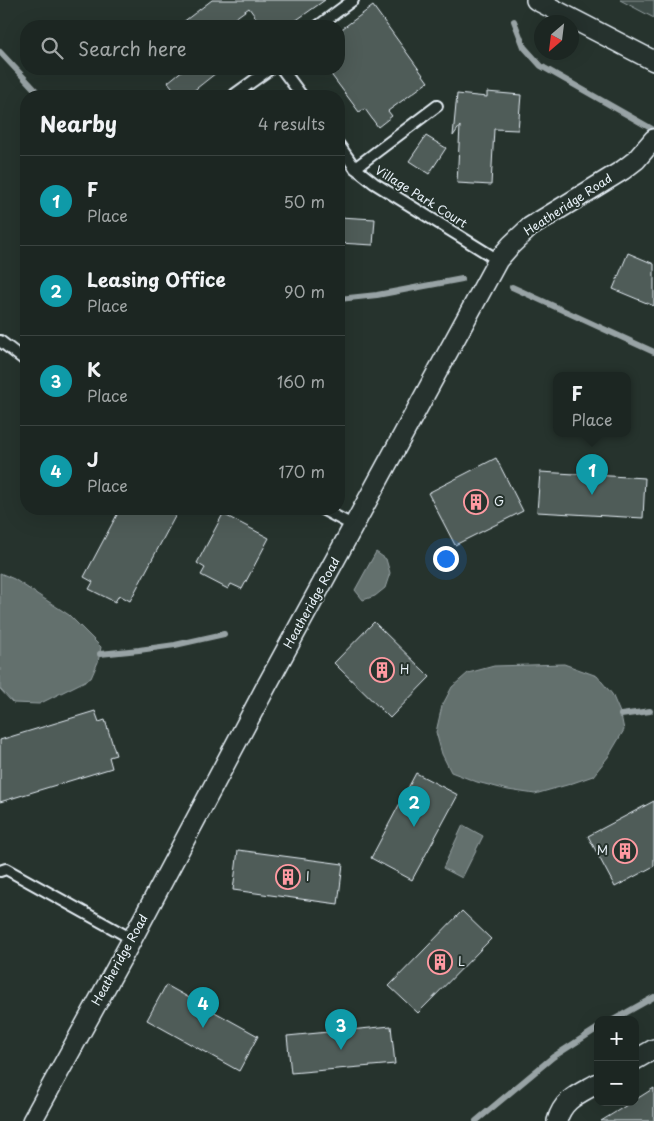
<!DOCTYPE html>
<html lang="en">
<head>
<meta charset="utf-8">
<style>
	body { margin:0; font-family:"Playpen Sans",sans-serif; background:#29322f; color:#f1f3f6 }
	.controls { position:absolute; right:15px; bottom:15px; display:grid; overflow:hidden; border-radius:10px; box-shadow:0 5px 20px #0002 }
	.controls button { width:45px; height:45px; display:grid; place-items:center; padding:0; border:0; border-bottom:1px solid #3a4340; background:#1c2622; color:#f1f3f6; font:25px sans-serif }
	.compass { position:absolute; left:534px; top:15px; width:45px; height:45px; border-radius:50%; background:#1c2622; box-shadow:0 5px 20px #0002; rotate:208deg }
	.you { position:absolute; left:445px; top:558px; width:18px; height:18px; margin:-12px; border:4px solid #fff; border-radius:50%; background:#1a73e8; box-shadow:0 0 0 8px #1a73e833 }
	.badge { display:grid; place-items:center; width:32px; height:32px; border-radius:50%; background:#bca0f2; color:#fff; font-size:16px; font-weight:700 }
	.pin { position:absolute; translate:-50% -41px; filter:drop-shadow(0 1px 2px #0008) }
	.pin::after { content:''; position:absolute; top:26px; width:18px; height:15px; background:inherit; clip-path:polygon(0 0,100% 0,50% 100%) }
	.popup { position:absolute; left:553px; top:372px; width:78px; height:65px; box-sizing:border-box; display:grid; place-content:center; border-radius:10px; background:#1c2622; filter:drop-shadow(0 1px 4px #0005); font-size:16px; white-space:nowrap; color:#a0a5a5 }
	.popup b { font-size:19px; color:#f1f3f6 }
	.popup::after { content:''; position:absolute; left:50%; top:100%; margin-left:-10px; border:10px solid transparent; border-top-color:#1c2622 }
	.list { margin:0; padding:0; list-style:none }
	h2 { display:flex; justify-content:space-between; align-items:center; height:65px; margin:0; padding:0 20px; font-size:21px }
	h2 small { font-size:16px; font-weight:400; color:#a0a5a5 }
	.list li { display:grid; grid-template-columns:32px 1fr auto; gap:15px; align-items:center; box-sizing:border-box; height:90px; padding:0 20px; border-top:1px solid #3a4340 }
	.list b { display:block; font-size:19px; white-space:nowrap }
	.list p { margin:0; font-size:16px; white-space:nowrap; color:#a0a5a5 }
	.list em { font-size:16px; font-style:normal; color:#a0a5a5 }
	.icon { flex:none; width:28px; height:28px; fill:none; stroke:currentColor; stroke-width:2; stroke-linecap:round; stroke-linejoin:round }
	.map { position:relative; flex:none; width:654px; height:1121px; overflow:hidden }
	.search { position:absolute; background:#1c2622; box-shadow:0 5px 20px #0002; left:20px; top:20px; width:325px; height:55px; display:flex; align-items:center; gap:12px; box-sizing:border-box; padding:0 18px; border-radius:20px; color:#a0a5a5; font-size:19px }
	.panel { position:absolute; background:#1c2622; box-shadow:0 5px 20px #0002; left:20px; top:90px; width:325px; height:425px; border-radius:20px }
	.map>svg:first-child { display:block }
	.green { fill:#3e4b47; stroke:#939ea0 }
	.water { fill:#636f6d; stroke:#98a3a5 }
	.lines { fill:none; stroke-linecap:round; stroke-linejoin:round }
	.stream { stroke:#98a3a5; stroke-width:6 }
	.building { fill:#505c59; stroke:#e8f1f8 }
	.lane-casing { stroke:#e8f1f8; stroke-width:14 }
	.street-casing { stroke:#e8f1f8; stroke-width:22 }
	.lane { stroke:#26332d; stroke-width:10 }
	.street { stroke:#26332d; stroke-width:19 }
	.labels { text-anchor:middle; stroke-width:4; stroke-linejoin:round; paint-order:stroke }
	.street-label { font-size:12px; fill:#e8f1f8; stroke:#26332d }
	.poi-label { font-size:12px; fill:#e8f1f8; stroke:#26332d; text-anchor:start }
</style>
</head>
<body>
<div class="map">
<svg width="654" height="1121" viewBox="0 0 654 1121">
	<rect width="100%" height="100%" fill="#26332d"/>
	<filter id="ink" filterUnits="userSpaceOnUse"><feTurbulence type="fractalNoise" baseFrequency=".02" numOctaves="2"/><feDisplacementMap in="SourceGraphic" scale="10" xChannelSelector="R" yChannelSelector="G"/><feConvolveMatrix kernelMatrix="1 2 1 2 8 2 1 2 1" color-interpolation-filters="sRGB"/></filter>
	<g filter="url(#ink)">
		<path class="green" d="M620,0H654V18Z"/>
		<g class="water">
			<path d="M376,552L386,559L390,573L385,588L375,596L363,600L355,590Z"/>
			<path d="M0,573L14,579L69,615L101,647L98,662L91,678L39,704L13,703L0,689Z"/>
			<path d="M564,664L597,676L612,694L621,715L624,730L608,757L593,776L567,785L535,794L508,790L477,782L451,772L442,754L436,732L442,706L452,687L468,673L494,666Z"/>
			<path d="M463,825L483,836L462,878L443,868Z"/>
		</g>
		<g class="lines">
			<g class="stream">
				<path d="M514,21L524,47L541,66L654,130"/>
				<path d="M0,52L41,96"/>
				<path d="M512,287L654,352"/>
				<path d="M339,299L377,295L462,279"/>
				<path d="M100,654L139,650L175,645L224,634"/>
				<path d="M621,715L650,711"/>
				<path d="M613,1020L654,997"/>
				<path d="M476,1121L553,1057L598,1028"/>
			</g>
		</g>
		<g class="building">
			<path d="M212,0H325L288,26H262L249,8L224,26H178Z"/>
			<path d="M373,6L428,82L388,111L392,116L378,127L365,109L359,112L327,69H339V31Z"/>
			<path d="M184,69H221L187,96H179L168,82Z"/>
			<path d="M487,92L521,95L518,130L494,129L491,185L457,183L460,126L453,136L457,94L487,97Z"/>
			<path d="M426,136L446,148L429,174L409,161Z"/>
			<path d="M339,217L375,219L373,245L339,243Z"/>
			<path d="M628,253L654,264V306L613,289Z"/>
			<path d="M496,458L523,511L455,545L428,493Z"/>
			<path d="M540,472L645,478L643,518L537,512Z"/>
			<path d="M120,509H179L130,601L119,595L115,602L89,589L93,582L84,577Z"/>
			<path d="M223,514L269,538L242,589L231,584L228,589L201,575L205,568L197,563Z"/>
			<path d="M374,622L430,677L390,718L334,663Z"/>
			<path d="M95,711L99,722L105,720L116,755L109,757L112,768L0,802V740Z"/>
			<path d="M416,773L458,795L412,880L371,858Z"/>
			<path d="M654,801V866L615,887L588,836Z"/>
			<path d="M238,850L343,864L338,904L233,890Z"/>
			<path d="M462,911L491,939L418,1013L389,986Z"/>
			<path d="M166,985L258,1036L239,1071L147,1020Z"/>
			<path d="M391,1026L395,1064L291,1073L287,1036Z"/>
			<path d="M654,1088V1121H601L632,1102H635V1100Z"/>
		</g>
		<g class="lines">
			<defs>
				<g id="lane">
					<path d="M318,26L353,0"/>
					<path d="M282,69L302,96"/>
					<path d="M237,96L235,94L270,69"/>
					<path d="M339,145L355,168L374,183L498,260"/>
					<path d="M355,168L437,106"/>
					<path d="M0,341L26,361"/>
					<path d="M322,509L354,526"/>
					<path d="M0,871L6,869L132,939"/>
				</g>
				<g id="street">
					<path d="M536,0L654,61"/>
					<path d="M635,1060L654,1049"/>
					<path d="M32,1121L129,945L267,685L498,260L511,245L530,227L623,170L636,160L654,139"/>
					<path d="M557,1121C563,1099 579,1094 598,1083"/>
				</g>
			</defs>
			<use href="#lane" class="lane-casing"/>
			<use href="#street" class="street-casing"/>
			<use href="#lane" class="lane"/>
			<use href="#street" class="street"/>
		</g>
	</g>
	<defs>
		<symbol id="building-ring" viewBox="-11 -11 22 22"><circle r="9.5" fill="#26332d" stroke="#ff9aa2" stroke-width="1.5"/><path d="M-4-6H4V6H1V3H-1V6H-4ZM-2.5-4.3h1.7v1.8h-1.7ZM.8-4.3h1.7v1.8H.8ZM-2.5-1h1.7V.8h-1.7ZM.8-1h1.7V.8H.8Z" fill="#ff9aa2"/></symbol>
	</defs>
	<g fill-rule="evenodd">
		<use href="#building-ring" x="462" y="488" width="28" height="28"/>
		<use href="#building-ring" x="368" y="656" width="28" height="28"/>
		<use href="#building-ring" x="611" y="837" width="28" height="28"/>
		<use href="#building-ring" x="274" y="863" width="28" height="28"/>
		<use href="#building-ring" x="426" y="948" width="28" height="28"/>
	</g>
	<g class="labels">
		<g class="street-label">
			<text transform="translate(421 197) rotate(32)" y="4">Village Park Court</text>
			<text transform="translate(568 205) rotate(-33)" y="4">Heatheridge Road</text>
			<text transform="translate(312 603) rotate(-61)" y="4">Heatheridge Road</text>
			<text transform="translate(120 960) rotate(-61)" y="4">Heatheridge Road</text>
		</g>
		<g class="poi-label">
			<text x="494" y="506">G</text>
			<text x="400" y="674">H</text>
			<text x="608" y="855" text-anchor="end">M</text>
			<text x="306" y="881">I</text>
			<text x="458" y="966">L</text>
		</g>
	</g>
</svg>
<div class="controls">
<button>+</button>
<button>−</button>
</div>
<svg class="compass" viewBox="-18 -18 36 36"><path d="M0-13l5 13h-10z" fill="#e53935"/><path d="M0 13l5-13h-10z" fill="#a0a5a5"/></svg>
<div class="you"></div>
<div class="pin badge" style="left:592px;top:495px;background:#0f9aa8">1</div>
<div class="popup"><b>F</b>Place</div>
<div class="pin badge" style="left:414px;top:827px;background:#0f9aa8">2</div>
<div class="pin badge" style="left:341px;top:1050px;background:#0f9aa8">3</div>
<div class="pin badge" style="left:203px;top:1028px;background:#0f9aa8">4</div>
<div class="search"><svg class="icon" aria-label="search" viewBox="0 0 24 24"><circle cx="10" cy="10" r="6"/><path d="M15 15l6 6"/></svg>Search here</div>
<section class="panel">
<h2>Nearby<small>4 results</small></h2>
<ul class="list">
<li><span class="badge" style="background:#0f9aa8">1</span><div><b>F</b><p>Place</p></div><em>50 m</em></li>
<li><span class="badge" style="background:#0f9aa8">2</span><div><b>Leasing Office</b><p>Place</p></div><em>90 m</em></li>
<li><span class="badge" style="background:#0f9aa8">3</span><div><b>K</b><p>Place</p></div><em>160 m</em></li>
<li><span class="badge" style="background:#0f9aa8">4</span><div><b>J</b><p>Place</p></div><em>170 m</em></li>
</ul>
</section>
</div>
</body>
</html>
